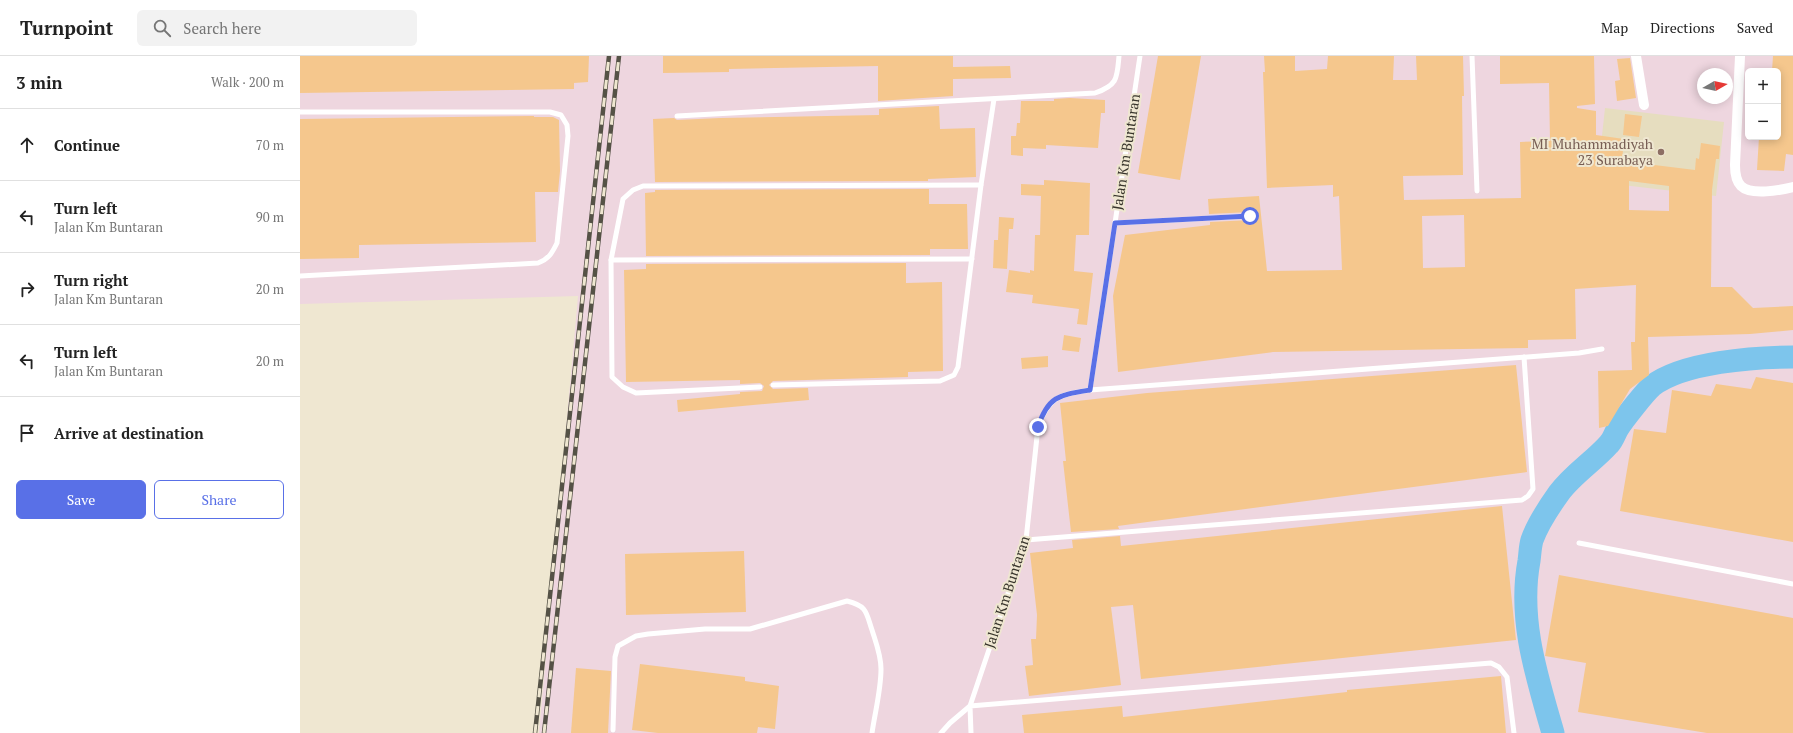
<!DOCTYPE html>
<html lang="en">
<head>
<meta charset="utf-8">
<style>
	body { margin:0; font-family:"PT Serif",serif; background:#f2f2f2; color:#222 }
	.controls { position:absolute; right:12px; top:12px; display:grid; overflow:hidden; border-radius:6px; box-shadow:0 2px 10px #0003 }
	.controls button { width:36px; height:36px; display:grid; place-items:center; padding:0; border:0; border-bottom:1px solid #e0e0e0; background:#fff; color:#222; font:20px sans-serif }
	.compass { position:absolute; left:1397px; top:12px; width:36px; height:36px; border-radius:50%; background:#fff; box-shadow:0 2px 10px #0003; rotate:81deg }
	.stop { position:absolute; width:12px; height:12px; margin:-9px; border:3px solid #5970e7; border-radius:50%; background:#fff }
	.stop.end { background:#5970e7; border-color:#fff; box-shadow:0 1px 4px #0008 }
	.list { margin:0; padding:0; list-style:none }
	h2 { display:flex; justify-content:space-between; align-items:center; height:52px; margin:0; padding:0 16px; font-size:17px }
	h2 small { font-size:13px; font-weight:400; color:#767676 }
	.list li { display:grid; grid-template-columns:26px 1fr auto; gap:12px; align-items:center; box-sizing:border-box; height:72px; padding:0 16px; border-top:1px solid #e0e0e0 }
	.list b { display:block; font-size:15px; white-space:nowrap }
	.list p { margin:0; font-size:13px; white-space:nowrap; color:#767676 }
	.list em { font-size:13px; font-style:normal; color:#767676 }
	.actions { display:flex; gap:8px; padding:12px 16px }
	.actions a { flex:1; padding:9px 0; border:1px solid #5970e7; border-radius:6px; text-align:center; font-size:14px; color:#5970e7 }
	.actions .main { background:#5970e7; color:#fff }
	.icon { flex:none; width:22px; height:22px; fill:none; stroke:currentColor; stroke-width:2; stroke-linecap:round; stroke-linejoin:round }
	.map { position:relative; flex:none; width:1493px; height:677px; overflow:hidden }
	header { display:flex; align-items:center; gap:24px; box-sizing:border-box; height:56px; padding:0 20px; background:#fff; border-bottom:1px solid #e0e0e0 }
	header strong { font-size:19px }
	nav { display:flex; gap:22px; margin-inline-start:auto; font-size:14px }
	.search { width:280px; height:36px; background:#f2f2f2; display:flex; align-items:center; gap:10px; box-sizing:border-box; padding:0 14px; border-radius:6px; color:#767676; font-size:15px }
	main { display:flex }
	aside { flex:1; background:#fff }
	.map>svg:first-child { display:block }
	.commercial { fill:#eed6df; fill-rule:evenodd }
	.built { fill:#e6ddbf }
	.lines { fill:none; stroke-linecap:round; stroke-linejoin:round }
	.river { stroke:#7dc5ec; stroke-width:23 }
	.building { fill:#f5c78d; fill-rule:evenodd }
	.service { stroke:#fff; stroke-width:5 }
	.minor { stroke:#fff; stroke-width:10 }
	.rail-casing { stroke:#555246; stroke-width:4.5 }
	.rail { stroke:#efe7d1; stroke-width:3; stroke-dasharray:9; stroke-linecap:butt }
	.route { stroke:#5970e7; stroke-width:5 }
	.education-dot { fill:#8d6e63; stroke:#efe7d1; stroke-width:1.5 }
	.labels { text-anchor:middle; stroke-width:4; stroke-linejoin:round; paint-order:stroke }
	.education-label { font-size:14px; fill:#785e54; stroke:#efe7d1; text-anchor:end }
	.street-label { font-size:14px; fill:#38352c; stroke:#efe7d1 }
</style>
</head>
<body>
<header>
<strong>Turnpoint</strong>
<div class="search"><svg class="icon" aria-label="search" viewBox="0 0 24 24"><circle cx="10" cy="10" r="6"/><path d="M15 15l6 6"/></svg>Search here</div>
<nav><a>Map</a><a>Directions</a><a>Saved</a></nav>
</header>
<main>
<aside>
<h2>3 min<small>Walk · 200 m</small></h2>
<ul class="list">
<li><svg class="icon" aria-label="ahead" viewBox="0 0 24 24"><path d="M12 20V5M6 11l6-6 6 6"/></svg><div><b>Continue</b></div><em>70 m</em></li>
<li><svg class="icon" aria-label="left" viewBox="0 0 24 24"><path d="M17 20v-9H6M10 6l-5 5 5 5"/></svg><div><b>Turn left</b><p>Jalan Km Buntaran</p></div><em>90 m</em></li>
<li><svg class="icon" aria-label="right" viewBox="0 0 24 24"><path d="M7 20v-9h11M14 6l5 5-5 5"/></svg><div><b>Turn right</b><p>Jalan Km Buntaran</p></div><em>20 m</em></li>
<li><svg class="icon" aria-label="left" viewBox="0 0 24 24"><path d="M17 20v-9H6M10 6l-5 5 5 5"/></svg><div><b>Turn left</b><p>Jalan Km Buntaran</p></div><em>20 m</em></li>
<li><svg class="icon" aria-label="arrive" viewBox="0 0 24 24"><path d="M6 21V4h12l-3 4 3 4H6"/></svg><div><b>Arrive at destination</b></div></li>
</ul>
<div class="actions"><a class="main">Save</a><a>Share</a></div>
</aside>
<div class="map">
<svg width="1493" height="677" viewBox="0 0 1493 677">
	<rect width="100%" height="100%" fill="#efe7d1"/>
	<path class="commercial" d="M0,0H1493V677H239L278,240L0,248ZM1448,15H1478V81H1448ZM1403,18H1427V42H1403Z"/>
	<path class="built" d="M1305,52L1424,66L1416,140L1297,126Z"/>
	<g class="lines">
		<path class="river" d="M1253,677C1237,621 1218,564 1229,505C1230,498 1230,491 1232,484C1238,467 1249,451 1259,437C1273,418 1294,405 1309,388C1313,384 1315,377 1318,372C1323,364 1345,336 1352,330C1383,306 1455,301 1493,301"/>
	</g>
	<g class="building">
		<path d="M0,0H289L288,26L274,27V33L0,37Z"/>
		<path d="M363,0H653V11L710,10L711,22L653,23V40L578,45V10L429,13V16L363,17Z"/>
		<path d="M858,0H901L880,124L838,117Z"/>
		<path d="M964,0H995V15L1027,13L1028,0H1094L1093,24H1117L1116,0H1163L1164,40H1162L1163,119L1103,120L1104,144L1221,142L1220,86L1250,85L1249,27L1200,28V0H1294L1295,48L1277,50V52L1296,55V79L1324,83L1322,105L1395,114L1396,102L1399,103L1401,87L1420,90L1419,103H1416L1412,134L1411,231H1432L1453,252L1493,250V274L1450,278L1348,281L1349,319L1330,333L1308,370L1299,372L1298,315L1332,314L1331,286H1335L1336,229L1275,233L1276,283L1228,284V292L973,296L818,316L813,240L825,179L910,169V166L951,164L954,159L950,156L909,158L908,143L959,140L967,215L1042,214L1039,140L1033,141V129L967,132L963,16H965ZM1329,125L1369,130V155L1329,154ZM1164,159L1165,211L1123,212L1122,160Z"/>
		<path d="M1473,0H1493V99L1486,98L1484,115L1457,114L1459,81H1478V15H1472Z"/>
		<path d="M1330,2L1336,42L1317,45L1315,25L1320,24L1317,3Z"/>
		<path d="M770,42L805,44V57H801L798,92L746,89V93L723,92V100L711,99V80H716L717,67H720L721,45H754V43Z"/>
		<path d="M639,50L640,73L675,72L676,121L628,123V125L355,126L353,63L374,62L377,64L420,62L579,59V53Z"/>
		<path d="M1325,58L1342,60L1339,81L1323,79Z"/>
		<path d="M234,60V61H253L259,64L260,115L258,136H235L236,186L59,189V202L0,203V63Z"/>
		<path d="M744,124L790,127L789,179H776L774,215L793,217L787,269L777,268L779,253L732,247L733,239L706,236L709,214L730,217V214L734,215L735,179H740L741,140L721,139V128L744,129Z"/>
		<path d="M629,133V148H667L668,193H630V199L346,200L345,137L355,136V134Z"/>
		<path d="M699,161L714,162L713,173H709L707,213L693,212L694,184H698Z"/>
		<path d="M606,207V227L642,226L643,315L608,316V321L473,325L469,329L473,333L508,332L509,344L378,356L377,344L440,338V336L462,335L464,330L460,327L440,328V324L326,326L324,214L346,213V208Z"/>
		<path d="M764,279L781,282L779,296L762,294Z"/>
		<path d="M748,300V311L722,313L721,302Z"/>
		<path d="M1216,309L1227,416L862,464L818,470L819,473L771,476L763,405H766L760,347L847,337Z"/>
		<path d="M1456,321L1493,327V486L1320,455L1334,373L1366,377L1372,334L1411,340L1416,328L1451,333Z"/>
		<path d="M1202,450L1216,584L841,623L833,549L811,551L821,629L729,640L725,610L733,609L731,583H736L737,559L730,497L773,492L772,484L820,480L821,490Z"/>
		<path d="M444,495L446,556L326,559L325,498Z"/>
		<path d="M1259,519L1493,562V677H1407L1278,656L1286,607L1245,600Z"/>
		<path d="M340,608L445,621V625L479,630L475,673L458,671L457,677H358L332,674Z"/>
		<path d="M276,612L311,615L308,677H271Z"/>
		<path d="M1201,620L1206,677H724L722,659L822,650L823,661L1047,636V634Z"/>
	</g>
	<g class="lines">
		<g class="service">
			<path d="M1172,0L1177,135"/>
			<path d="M0,56H250L261,59L267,69L268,80L257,187C252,197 249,203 238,207L0,220"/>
			<path d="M377,60L795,37C818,29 817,22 819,0"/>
			<path d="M815,167L950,160"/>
			<path d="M311,204L672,203"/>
			<path d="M473,329L640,325L654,319L658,311L681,129L694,43"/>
			<path d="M460,331L336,337L323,331L312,321L311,204L323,143L333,134L343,130L681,129"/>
			<path d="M790,334L1279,297L1302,293"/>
			<path d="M726,484L1222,444L1228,440L1233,433L1224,301"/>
			<path d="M1279,487L1493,528"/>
			<path d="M313,674L315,601L318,590L336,580L348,578L405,573H450L547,545C567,550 566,556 572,574C576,587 581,599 581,613C581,634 575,656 572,677"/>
			<path d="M641,677L650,667L670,650L726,484L738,371C749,340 759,339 790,334L840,0"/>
			<path d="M671,677L670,650L1191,607L1199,611L1207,621L1214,677"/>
		</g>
		<g class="minor">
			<path d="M1336,0L1344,49"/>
			<path d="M1440,0L1435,109C1435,116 1436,125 1441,130C1451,140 1481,134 1493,131"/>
		</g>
		<defs>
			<g id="rail">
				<path d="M235,677L309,0"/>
				<path d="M244,677L319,0"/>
			</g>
		</defs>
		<use href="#rail" class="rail-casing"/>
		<use href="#rail" class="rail"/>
	</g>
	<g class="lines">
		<path class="route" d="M738,371C748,340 759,339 790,334L815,167L950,160"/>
	</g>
	<circle class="education-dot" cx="1361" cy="96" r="4"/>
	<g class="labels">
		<g class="education-label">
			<text x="1353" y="93">MI Muhammadiyah<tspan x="1353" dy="16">23 Surabaya</tspan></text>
		</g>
		<g class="street-label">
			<text transform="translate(826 96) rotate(-81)" y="5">Jalan Km Buntaran</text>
			<text transform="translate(707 536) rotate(-72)" y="5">Jalan Km Buntaran</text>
		</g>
	</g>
</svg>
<div class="controls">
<button>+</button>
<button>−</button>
</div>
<svg class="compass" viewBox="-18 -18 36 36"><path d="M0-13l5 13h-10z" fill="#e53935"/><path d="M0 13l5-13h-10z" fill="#767676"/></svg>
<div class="stop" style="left:950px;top:160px"></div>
<div class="stop end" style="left:738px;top:371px"></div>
</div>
</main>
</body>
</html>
